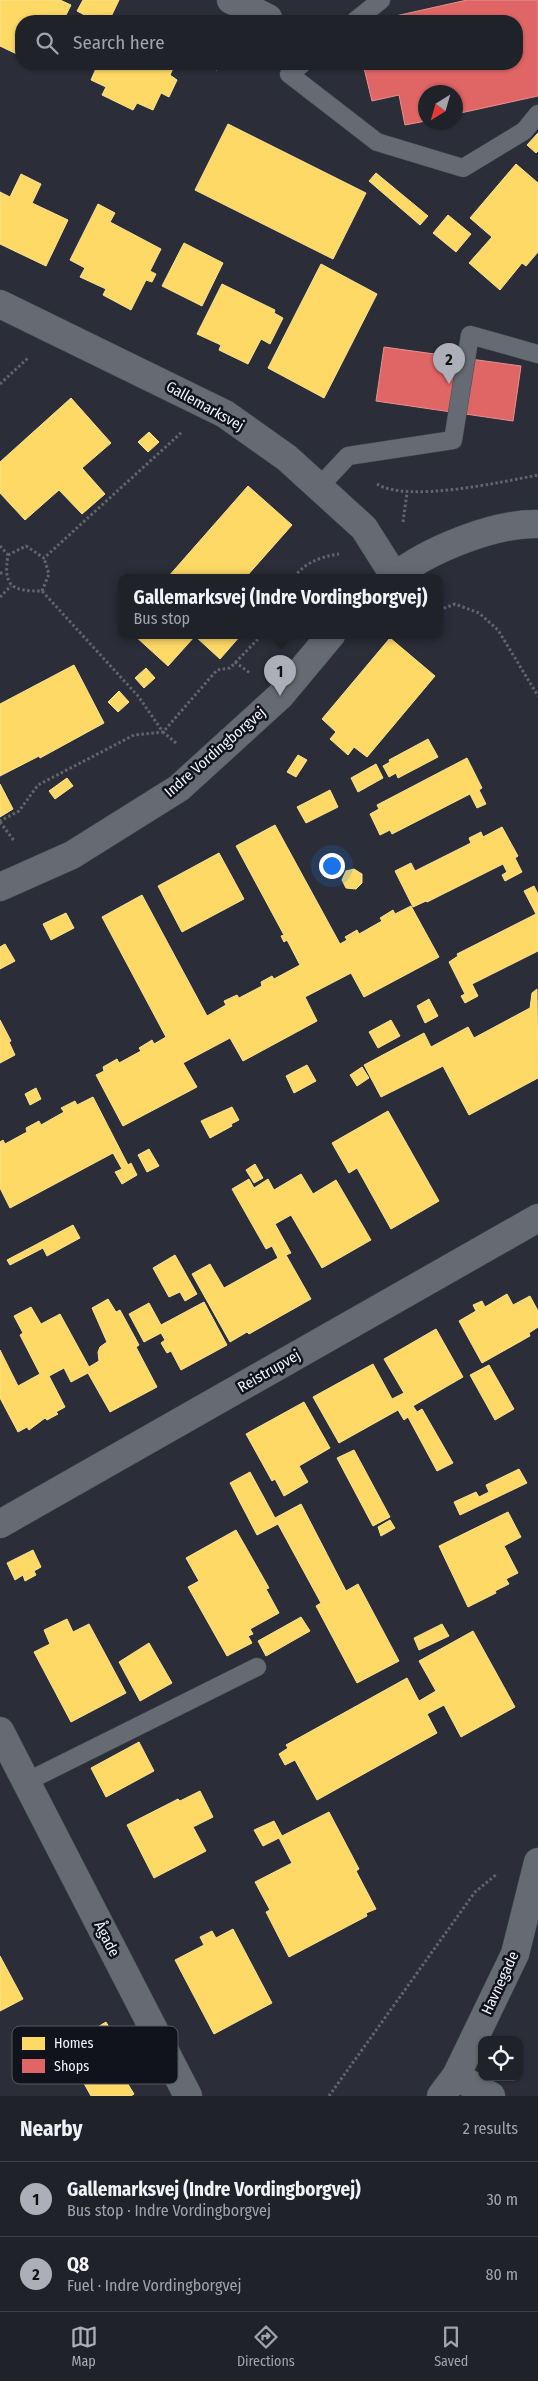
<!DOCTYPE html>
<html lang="en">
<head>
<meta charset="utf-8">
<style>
	body { margin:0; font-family:"Fira Sans Condensed",sans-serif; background:#2d2f36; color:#f1f3f6 }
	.controls { position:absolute; right:15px; bottom:15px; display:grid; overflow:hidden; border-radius:10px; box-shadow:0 1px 4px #0004 }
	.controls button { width:45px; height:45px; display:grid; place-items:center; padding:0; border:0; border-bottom:1px solid #3d3f47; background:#20222a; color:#f1f3f6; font:25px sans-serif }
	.compass { position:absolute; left:418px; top:85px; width:45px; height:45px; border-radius:50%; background:#20222a; box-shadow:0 1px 4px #0004; rotate:217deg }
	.you { position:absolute; left:331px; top:865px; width:18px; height:18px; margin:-12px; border:4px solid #fff; border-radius:50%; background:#1a73e8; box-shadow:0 0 0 8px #1a73e833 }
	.badge { display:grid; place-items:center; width:32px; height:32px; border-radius:50%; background:#acafb8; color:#111; font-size:16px; font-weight:700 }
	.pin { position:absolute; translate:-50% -41px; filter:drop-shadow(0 1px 2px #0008) }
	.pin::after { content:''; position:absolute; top:26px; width:18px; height:15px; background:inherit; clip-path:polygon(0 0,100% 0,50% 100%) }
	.popup { position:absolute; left:118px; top:574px; width:325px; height:65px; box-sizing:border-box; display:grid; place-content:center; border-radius:10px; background:#20222a; filter:drop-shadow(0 1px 4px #0005); font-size:16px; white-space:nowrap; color:#a2a4a8 }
	.popup b { font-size:19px; color:#f1f3f6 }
	.popup::after { content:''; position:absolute; left:50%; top:100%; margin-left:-10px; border:10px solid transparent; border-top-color:#20222a }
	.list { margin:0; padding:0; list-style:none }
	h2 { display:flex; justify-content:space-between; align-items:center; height:65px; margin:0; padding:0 20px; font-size:21px }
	h2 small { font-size:16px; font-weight:400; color:#a2a4a8 }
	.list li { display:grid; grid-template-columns:32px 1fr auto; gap:15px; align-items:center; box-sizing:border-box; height:75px; padding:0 20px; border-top:1px solid #3d3f47 }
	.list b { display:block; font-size:19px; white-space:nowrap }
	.list p { margin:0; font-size:16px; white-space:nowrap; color:#a2a4a8 }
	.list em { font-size:16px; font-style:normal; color:#a2a4a8 }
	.icon { flex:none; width:28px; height:28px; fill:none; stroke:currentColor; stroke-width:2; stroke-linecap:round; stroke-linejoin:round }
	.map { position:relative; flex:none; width:538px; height:2096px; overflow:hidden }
	.search { position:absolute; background:#20222a; box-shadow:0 1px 4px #0004; left:15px; right:15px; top:15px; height:55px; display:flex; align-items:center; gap:12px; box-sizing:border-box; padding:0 18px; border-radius:20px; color:#a2a4a8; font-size:19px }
	.sheet { height:215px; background:#20222a }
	nav { display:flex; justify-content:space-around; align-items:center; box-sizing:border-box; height:70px; border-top:1px solid #3d3f47; background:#20222a; font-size:14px; color:#a2a4a8 }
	nav a { display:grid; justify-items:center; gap:2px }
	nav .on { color:#acafb8 }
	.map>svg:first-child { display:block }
	.homes { fill:#ffd966; stroke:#fbe193 }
	.shops { fill:#e06666; stroke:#e59193 }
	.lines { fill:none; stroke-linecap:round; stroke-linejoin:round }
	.lane-casing { stroke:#494b54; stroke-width:19 }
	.street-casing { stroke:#494b54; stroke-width:29 }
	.secondary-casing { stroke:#494b54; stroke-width:29 }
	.path { stroke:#62656e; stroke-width:3; stroke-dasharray:2.5 2.5; stroke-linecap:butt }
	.lane { stroke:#666a72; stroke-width:18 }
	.street { stroke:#666a72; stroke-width:28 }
	.secondary { stroke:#666a72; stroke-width:28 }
	.labels { text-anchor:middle; stroke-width:5; stroke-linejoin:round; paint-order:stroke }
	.street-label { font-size:15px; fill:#f2f4fd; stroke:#11131c }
	.key { fill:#11131c; stroke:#545660; stroke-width:1 }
	.key-label { font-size:14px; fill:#f2f4fd }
</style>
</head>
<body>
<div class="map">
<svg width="538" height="2096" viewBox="0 0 538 2096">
	<rect width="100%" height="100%" fill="#2b2e38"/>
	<g class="homes">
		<path d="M0,0H60L71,5L63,21H21V56L0,46Z"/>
		<path d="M83,0H119L109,21H96L77,11Z"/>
		<path d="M98,64H175L170,75L177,80L169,97L161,93L153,110L137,103L133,110L102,95L106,87L91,80Z"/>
		<path d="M204,64H220L217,70Z"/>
		<path d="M228,124L366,193L333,259L195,190Z"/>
		<path d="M538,133V151L536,153L527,145Z"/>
		<path d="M516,164L538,183V252L526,266L522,263L500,290L469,263L492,237L470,218Z"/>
		<path d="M376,173L428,216L420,225L369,181Z"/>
		<path d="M21,174L41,184L32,203L68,220L46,266L0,244V192L10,197Z"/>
		<path d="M98,204L115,213L110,222L161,249L150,271L156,274L152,282L146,280L131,310L103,295L106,289L80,277L85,268L70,260Z"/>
		<path d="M448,215L471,234L456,252L433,233Z"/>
		<path d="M184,243L223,263L202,306L162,286Z"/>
		<path d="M321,264L377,294L324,398L268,368Z"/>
		<path d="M222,284L275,310L274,313L283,318L270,344L261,339L248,364L219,350L221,345L197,334Z"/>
		<path d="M71,398L111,443L82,468L105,494L82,514L59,490L25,520L0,493V462Z"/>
		<path d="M149,432L159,442L148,452L138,442Z"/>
		<path d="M248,486L292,525L246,577H168Z"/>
		<path d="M134,635H241L220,659L195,636L168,666Z"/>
		<path d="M390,638L435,676L367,757L354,747L348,755L330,739L336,732L322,719Z"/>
		<path d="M74,665L104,723L40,758L39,756L0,776V704Z"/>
		<path d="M146,668L155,678L144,688L135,678Z"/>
		<path d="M119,691L129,702L118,712L108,702Z"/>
		<path d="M428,739L438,757L398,778L396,773L389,777L383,766L390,762L389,760Z"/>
		<path d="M298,755L307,760L296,777L287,772Z"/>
		<path d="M467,758L482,788L479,790L486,804L477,808L470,794L392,834L390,830L380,835L370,814L379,809L377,805Z"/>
		<path d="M376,764L383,778L358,792L351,778Z"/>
		<path d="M67,778L73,786L55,799L49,791Z"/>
		<path d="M0,784L13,809L0,817Z"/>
		<path d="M330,790L338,807L306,823L297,807Z"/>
		<path d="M275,825L340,944L347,940L345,937L357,930L359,934L382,921L380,918L393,910L395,914L411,906L439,957L364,997L351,973L305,997L317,1021L243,1061L230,1038L183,1063L197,1087L123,1126L96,1075L104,1071L103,1067L117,1059L119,1063L141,1051L139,1048L152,1040L154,1044L166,1037L102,917L142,895L207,1016L226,1005L224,1001L237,995L239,998L262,986L261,982L272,976L274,979L300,965L287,940L284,942L281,936L284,935L236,846Z"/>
		<path d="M502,827L518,856L515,858L522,872L505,881L502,875L507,872L503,864L427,902L426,901L413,907L395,871L411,863L415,871L471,843L469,838L481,832L483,837Z"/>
		<path d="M219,853L244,899L182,932L158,886Z"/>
		<path d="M354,869L362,874V883L356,889L346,888L342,880L346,871Z"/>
		<path d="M534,886L538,894V951L472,984L478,996L465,1003L461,996L465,994L449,962L458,956L457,954L536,914L524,891Z"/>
		<path d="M66,913L74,928L51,940L43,924Z"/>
		<path d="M5,944L15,961L0,969V947Z"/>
		<path d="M537,989L538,1078L469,1115L443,1066L381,1097L364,1065L424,1033L431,1047L468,1027L474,1038L530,1008L532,993Z"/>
		<path d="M429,999L438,1016L425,1023L417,1006Z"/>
		<path d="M0,1020L11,1041L9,1042L15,1055L0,1063Z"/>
		<path d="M391,1020L400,1036L378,1048L369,1032Z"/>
		<path d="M307,1065L316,1081L294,1093L286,1076Z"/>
		<path d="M362,1067L369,1078L357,1086L350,1075Z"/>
		<path d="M36,1088L41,1099L30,1105L25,1094Z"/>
		<path d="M93,1097L128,1165L131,1163L137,1175L122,1184L115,1172L122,1169L113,1153L10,1208L0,1188V1142L3,1140L5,1144L27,1132L26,1128L39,1121L41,1125L64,1112L61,1108L75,1101L77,1105Z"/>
		<path d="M232,1107L239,1120L231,1124L232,1126L210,1138L201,1121Z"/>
		<path d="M388,1111L439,1201L391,1229L357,1168L349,1173L332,1143Z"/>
		<path d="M149,1149L159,1166L147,1172L138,1155Z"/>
		<path d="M255,1164L263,1178L254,1183L246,1170Z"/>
		<path d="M301,1174L313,1194L336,1180L371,1240L322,1268L291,1215L275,1224L291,1253L286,1255L311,1299L249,1334L247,1332L230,1342L192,1274L210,1264L224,1288L278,1258L272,1246L266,1249L232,1189L249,1179L254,1188L268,1179L274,1190Z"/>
		<path d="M73,1225L80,1238L47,1256L43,1248L10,1265L7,1260Z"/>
		<path d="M175,1255L197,1294L185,1301L180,1292L169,1297L153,1268Z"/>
		<path d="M507,1294L513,1305L530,1296L538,1311V1327L529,1333L530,1336L482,1363L459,1321L476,1311L473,1305L482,1301L485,1307Z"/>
		<path d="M108,1299L116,1312L120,1310L139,1345L136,1347L157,1387L110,1412L88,1373L71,1382L64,1368L49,1376L65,1407L56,1412L58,1414L47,1420L45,1418L29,1430L27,1427L18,1432L0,1398V1350L18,1386L40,1374L20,1335L23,1333L14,1316L31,1307L41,1324L60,1314L89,1367L99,1361L98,1352L100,1347L107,1342L92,1308Z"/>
		<path d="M204,1302L227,1345L181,1370L171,1351L167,1353L161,1343L165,1340L161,1333L144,1342L129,1314L149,1303L161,1325Z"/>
		<path d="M436,1329L463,1377L413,1406L417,1412L422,1409L453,1463L437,1471L408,1417L404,1420L398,1410L339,1443L313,1397L373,1364L392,1399L404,1393L384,1359Z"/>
		<path d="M489,1365L514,1409L495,1420L470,1375Z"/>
		<path d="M304,1402L330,1448L299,1466L308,1482L284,1496L275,1479L272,1481L246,1434Z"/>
		<path d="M354,1450L390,1517L373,1526L337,1458Z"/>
		<path d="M519,1469L527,1483L460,1515L454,1502L476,1492L479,1497L489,1492L486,1485Z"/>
		<path d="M250,1472L275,1518L301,1504L346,1591L358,1584L399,1661L357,1683L316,1606L321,1603L278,1524L257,1535L230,1483Z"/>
		<path d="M508,1512L521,1537L504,1546L518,1573L506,1579L509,1584L495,1591L496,1593L468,1607L439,1546Z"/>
		<path d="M390,1520L395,1528L381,1536L378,1527Z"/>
		<path d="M236,1530L269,1588L266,1589L279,1613L250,1629L253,1634L248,1636L252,1643L227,1656L188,1587L199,1581L186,1558Z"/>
		<path d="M33,1550L41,1567L34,1571L36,1575L25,1581L23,1575L15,1580L7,1563Z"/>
		<path d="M301,1617L310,1631L266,1656L258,1641Z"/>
		<path d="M67,1619L73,1632L89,1624L126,1693L71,1722L34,1652L50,1644L44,1630Z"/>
		<path d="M442,1624L449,1636L419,1650L414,1638Z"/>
		<path d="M473,1631L515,1707L461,1737L444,1705L427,1714L437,1733L317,1800L295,1760L285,1765L279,1754L288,1748L286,1745L407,1678L419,1701L436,1691L419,1661Z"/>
		<path d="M149,1643L172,1683L140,1701L119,1662Z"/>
		<path d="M139,1742L154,1771L106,1797L91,1768Z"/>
		<path d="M200,1791L213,1817L193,1827L206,1851L154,1878L127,1825L178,1799L180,1801Z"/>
		<path d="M329,1812L359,1869L356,1871L376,1909L366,1913L367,1916L289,1957L266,1912L270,1910L255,1882L292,1863L279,1838L263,1846L254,1830L274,1821L282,1836Z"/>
		<path d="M233,1929L272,2003L214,2034L175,1960L204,1945L200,1937L212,1931L216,1938Z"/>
		<path d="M0,1956L23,1999L0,2011Z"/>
		<path d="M106,2022L114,2036L104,2042L96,2028Z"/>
		<path d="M103,2052L111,2065L115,2063L134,2094L131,2096H91L76,2069Z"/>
	</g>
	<g class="shops">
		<path d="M467,0H538V96L456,114V92H426V121L405,125L399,95L372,101L363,64H517V21H382V19Z"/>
		<path d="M384,347L521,366L513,421L376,401Z"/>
	</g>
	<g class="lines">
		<defs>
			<g id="lane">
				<path d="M355,21L381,0"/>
				<path d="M302,64L289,74L377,142L463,168L524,131L538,114"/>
				<path d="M319,487L348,456L453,440L470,335L538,354"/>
				<path d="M26,1782L257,1667"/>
			</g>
			<g id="street">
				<path d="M231,0L268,18"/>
				<path d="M0,304L225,414L287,458L364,528L395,577"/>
				<path d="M0,1524L538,1218"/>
				<path d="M0,1731L188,2096"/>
				<path d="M456,2076L491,2096"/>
			</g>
			<g id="secondary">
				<path d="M394,577C428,550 494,523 538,524"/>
				<path d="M0,887L72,855L179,788L280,696L331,635"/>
				<path d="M441,2096L456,2076L515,1954L538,1862"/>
			</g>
		</defs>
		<use href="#lane" class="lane-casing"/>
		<use href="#street" class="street-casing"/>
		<use href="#secondary" class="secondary-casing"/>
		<g class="path">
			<path d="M0,384L28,358"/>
			<path d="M377,484C407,503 502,482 538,475"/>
			<path d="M403,522L407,493"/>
			<path d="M0,546L8,555C3,587 12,591 42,591L138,696L163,732L134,735L38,785L19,811L0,821"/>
			<path d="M8,555L26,546L44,558L182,432"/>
			<path d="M0,573H5"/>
			<path d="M294,577C306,562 320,557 339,554"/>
			<path d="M42,591L49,574L44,558"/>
			<path d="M0,597L11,586"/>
			<path d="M439,610L455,604L479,613L498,630L538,696"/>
			<path d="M235,662L250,673"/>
			<path d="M176,743L163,732L217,670L230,668L259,638V635"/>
			<path d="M0,822L15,842"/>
			<path d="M329,2096L475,1892L497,1874"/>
		</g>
		<use href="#lane" class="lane"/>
		<use href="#street" class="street"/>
		<use href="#secondary" class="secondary"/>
	</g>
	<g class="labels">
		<g class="street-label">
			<text transform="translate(205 406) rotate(29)" y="5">Gallemarksvej</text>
			<text transform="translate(215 752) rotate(-41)" y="5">Indre Vordingborgvej</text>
			<text transform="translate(269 1371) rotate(-30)" y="5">Reistrupvej</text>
			<text transform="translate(107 1939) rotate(63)" y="5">Ågade</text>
			<text transform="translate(500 1983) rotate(-65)" y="5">Havnegade</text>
		</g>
	</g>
	<rect x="12" y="2026" width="166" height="58" rx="8" class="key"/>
	<rect x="22" y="2037" width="23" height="13" fill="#ffd966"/>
	<rect x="22" y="2059" width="23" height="14" fill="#e06666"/>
	<g class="key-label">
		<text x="54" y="2048">Homes</text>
		<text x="54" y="2071">Shops</text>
	</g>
</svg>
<div class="controls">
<button><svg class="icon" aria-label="locate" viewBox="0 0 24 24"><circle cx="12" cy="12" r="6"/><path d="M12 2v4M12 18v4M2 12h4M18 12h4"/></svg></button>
</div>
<svg class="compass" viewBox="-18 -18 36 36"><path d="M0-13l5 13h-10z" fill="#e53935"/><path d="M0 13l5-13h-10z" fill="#a2a4a8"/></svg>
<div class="you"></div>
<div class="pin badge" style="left:280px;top:696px">1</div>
<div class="popup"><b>Gallemarksvej (Indre Vordingborgvej)</b>Bus stop</div>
<div class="pin badge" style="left:449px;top:384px">2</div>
<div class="search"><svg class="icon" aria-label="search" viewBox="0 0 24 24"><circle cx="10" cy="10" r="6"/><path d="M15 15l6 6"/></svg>Search here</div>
</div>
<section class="sheet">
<h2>Nearby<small>2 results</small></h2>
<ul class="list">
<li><span class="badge">1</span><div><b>Gallemarksvej (Indre Vordingborgvej)</b><p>Bus stop · Indre Vordingborgvej</p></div><em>30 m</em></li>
<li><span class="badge">2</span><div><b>Q8</b><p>Fuel · Indre Vordingborgvej</p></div><em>80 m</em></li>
</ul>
</section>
<nav>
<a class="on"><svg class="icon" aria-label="map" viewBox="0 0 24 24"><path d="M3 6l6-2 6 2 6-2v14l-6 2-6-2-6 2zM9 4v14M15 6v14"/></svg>Map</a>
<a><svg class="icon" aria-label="directions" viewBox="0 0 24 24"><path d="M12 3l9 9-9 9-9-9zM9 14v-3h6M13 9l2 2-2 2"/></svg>Directions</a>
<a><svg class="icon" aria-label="saved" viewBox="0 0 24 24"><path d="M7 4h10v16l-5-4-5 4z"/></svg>Saved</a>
</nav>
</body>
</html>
